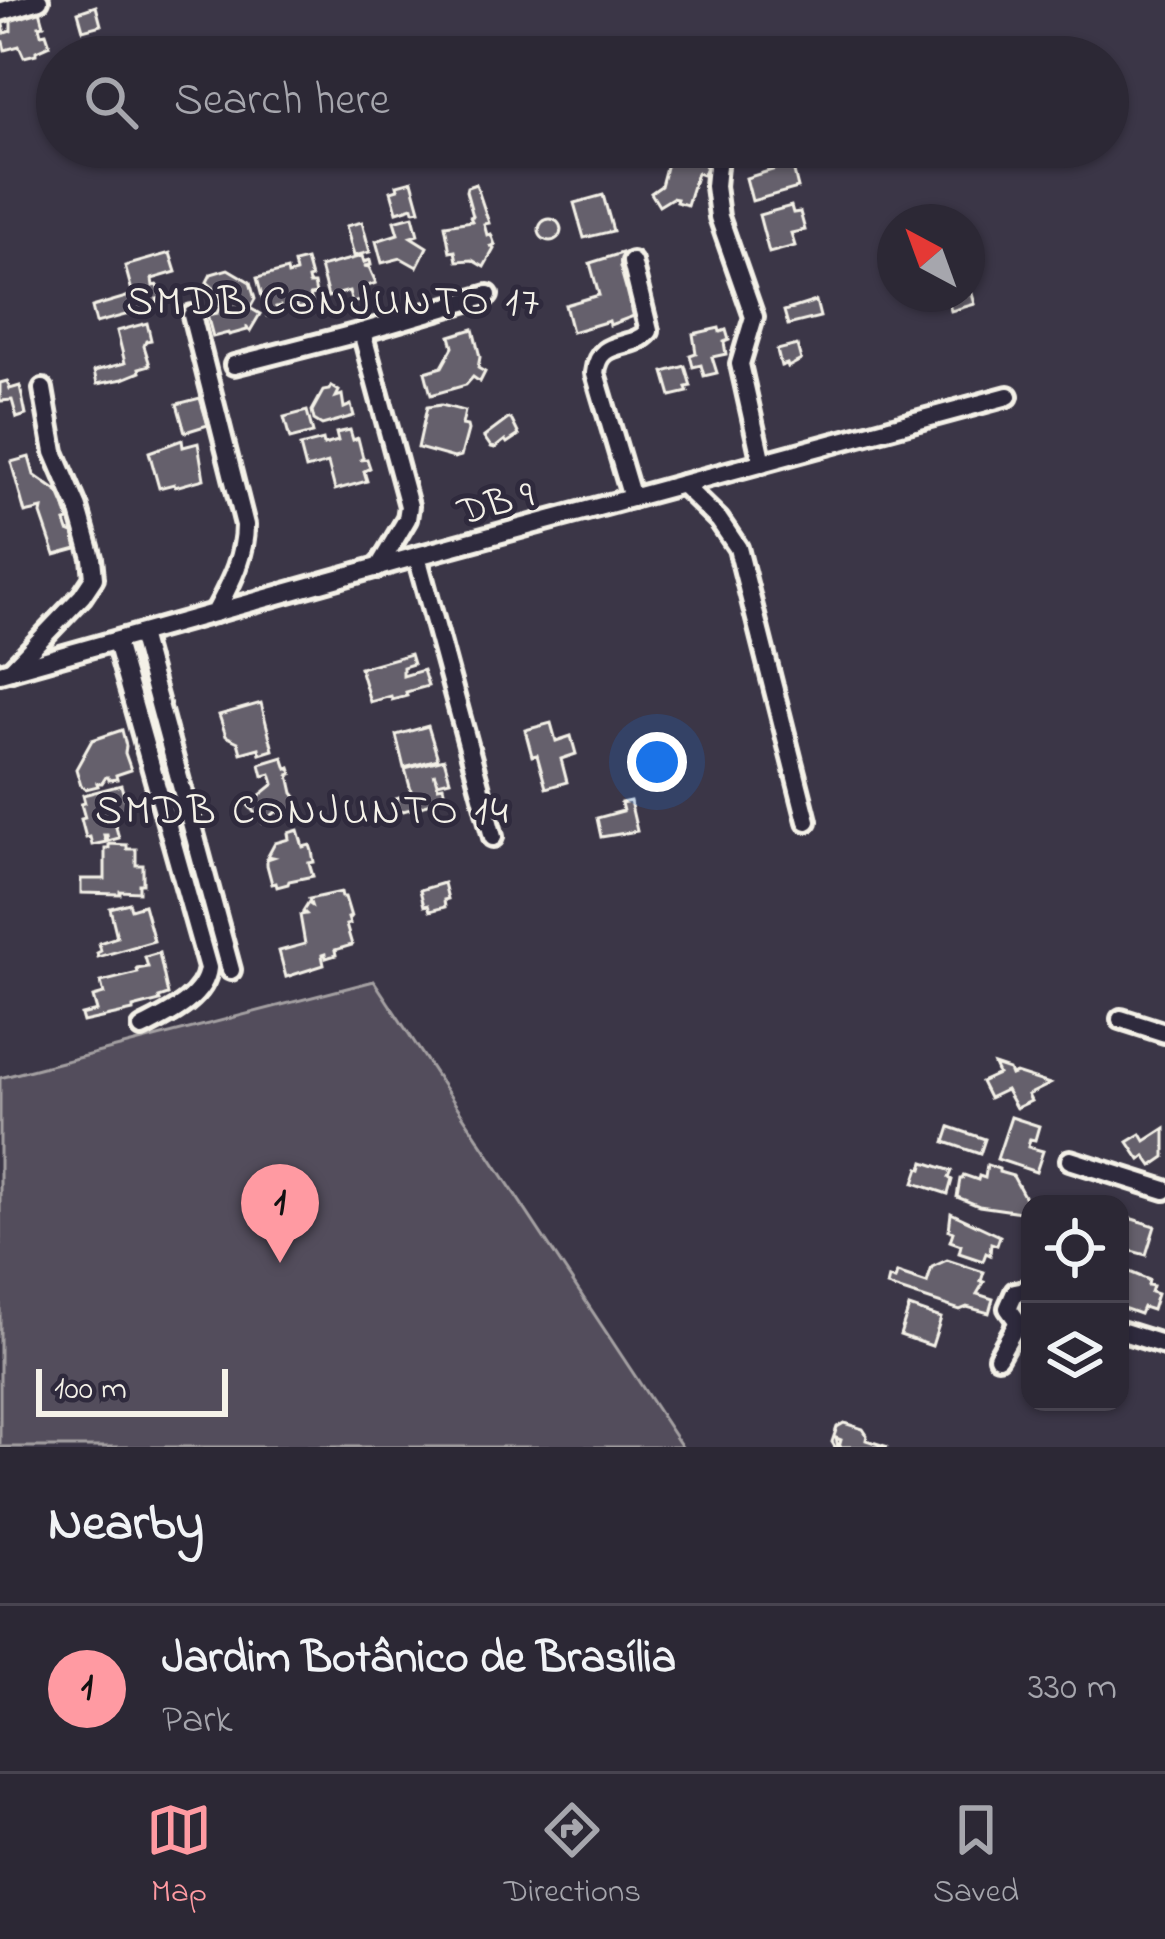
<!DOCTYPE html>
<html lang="en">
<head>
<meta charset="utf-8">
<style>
	body { margin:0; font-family:"Indie Flower",sans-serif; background:#34303d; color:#f1f3f6 }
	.controls { position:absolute; right:36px; bottom:36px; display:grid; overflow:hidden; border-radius:24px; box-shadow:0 3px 9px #0004 }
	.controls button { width:108px; height:108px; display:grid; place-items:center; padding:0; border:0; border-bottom:3px solid #484450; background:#2c2835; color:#f1f3f6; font:60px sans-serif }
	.compass { position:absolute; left:877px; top:204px; width:108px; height:108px; border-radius:50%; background:#2c2835; box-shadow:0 3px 9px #0004; rotate:319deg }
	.scale { position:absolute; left:36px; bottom:30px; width:192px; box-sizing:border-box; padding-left:12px; border:6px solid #f4f1e8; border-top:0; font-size:33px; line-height:42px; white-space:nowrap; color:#f4f1e8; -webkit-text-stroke:9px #2f2a3d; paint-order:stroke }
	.you { position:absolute; left:657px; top:762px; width:42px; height:42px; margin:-30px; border:9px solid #fff; border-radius:50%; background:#1a73e8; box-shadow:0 0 0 18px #1a73e833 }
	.badge { display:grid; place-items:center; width:78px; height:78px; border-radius:50%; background:#ff9aa2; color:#111; font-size:39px; font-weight:700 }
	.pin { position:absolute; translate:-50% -99px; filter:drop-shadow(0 3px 6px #0008) }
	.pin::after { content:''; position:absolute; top:63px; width:42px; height:36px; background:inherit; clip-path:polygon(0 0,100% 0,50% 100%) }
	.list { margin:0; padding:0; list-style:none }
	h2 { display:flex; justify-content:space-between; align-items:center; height:156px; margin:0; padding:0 48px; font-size:51px }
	h2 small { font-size:39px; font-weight:400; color:#a6a6ad }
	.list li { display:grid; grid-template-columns:78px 1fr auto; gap:36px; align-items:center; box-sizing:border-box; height:168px; padding:0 48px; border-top:3px solid #484450 }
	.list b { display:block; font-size:45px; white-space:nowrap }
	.list p { margin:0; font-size:39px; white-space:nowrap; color:#a6a6ad }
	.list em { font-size:39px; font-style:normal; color:#a6a6ad }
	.icon { flex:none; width:66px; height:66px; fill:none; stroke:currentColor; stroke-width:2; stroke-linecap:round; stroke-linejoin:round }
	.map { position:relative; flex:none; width:1165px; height:1447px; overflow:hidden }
	.search { position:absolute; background:#2c2835; box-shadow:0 3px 9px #0004; left:36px; right:36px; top:36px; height:132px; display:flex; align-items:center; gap:30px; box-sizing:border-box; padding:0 42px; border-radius:66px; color:#a6a6ad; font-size:45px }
	.sheet { height:324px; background:#2c2835 }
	nav { display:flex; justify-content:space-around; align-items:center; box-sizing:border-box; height:168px; border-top:3px solid #484450; background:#2c2835; font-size:33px; color:#a6a6ad }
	nav a { display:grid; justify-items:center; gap:6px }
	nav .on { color:#ff9aa2 }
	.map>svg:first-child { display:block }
	.green { fill:#534e5c; stroke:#a4a0a2; stroke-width:3 }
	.building { fill:#65616c; stroke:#f4f1e8; stroke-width:3 }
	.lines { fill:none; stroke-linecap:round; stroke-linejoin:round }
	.minor-casing { stroke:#f4f1e8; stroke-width:26 }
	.minor { stroke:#2f2a3d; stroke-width:16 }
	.labels { text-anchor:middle; stroke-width:10; stroke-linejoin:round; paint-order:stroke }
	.street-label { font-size:39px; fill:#f4f1e8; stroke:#2f2a3d }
	.neighbourhood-label { font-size:42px; letter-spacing:3px; fill:#f4f1e8; stroke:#2f2a3d }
</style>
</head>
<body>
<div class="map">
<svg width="1165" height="1447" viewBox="0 0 1165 1447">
	<rect width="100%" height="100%" fill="#3b3647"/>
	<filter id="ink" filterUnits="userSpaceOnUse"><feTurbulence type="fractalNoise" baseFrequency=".00833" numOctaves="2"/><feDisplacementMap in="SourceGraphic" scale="24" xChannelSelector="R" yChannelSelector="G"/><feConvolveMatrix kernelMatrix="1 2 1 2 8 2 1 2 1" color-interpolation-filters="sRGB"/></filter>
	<g filter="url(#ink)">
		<path class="green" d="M374,981L682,1447H0V1078Z"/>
		<g class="building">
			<path d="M96,6L101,25L83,30L78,12Z"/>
			<path d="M39,7L44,25L39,26L41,34L46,33L50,45L36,51V54L24,57L19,46L5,50L3,42L0,43V26L3,25L5,33L11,31V20L23,17L21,12Z"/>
			<path d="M663,147L701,149L699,157L707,159L706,163L710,165L708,172H704L703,175L697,173L687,205L676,202L677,199L672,198L659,206L651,193L661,186L667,163L660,161Z"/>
			<path d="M792,164L798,188L752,201L746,178Z"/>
			<path d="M412,181L420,210L414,211L413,207L397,212L391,191L398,189L397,185Z"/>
			<path d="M476,184L489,223L484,224L487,235L491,234L495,245L491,246L494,249L484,267L472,260L457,261L455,251L450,252L445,225L472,221L470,217L473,216L466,191L467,187Z"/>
			<path d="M603,195L613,231L584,238L574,203Z"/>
			<path d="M791,206L793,213L800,212L805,230L791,233L795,246L769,253L759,215Z"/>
			<path d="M413,216L418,235L411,237L427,247L417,267L401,258L382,263L376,241L398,234L394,221Z"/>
			<circle cx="550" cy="230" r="11"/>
			<path d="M362,222L370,252L354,256L346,226Z"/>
			<path d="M170,253L176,272L152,279L153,286L157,285L161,298L157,299L159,306L96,323L92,307L133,295L125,266Z"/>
			<path d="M622,253L625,265L620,267L626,288L640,285L647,311L610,325L609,321L572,332L565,305L599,295L590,263Z"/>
			<path d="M362,256L364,262L370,260L371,265L364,266L369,267L376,283L365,287L367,299L352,303L349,291L328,297L320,267Z"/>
			<path d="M306,260L311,278L308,279L309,284H314L316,294L310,295L313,305L298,309L295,301L292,302L293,307L281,310L280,306L276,307L278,313L267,316L257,278L287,270L288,275L296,273L294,263Z"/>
			<path d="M228,269L250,282L255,299L250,308L260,314L250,331L247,328V330L229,335L228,333L213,337L207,315L217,313L220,306L219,293L207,282L211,274Z"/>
			<path d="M967,277L975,304L951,311L946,294H967Z"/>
			<path d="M816,301L820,317L788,325L784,311Z"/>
			<path d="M147,323L151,340L146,341L144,346L150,365L139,368L140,372L123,379L97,384L94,371L125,363L117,331Z"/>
			<path d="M719,328L720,332L726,330L729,340L724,342L726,354L712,357L717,373L704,376L701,365L693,367L690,355L696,353L693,334Z"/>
			<path d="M473,329L480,357L478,368L485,372L480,382L473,377L466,385L431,395L425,372L442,367L453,347L450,336Z"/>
			<path d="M797,345L801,360L788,367L787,364L781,366L777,350Z"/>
			<path d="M685,366L691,386L686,387L688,392L671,396L664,372Z"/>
			<path d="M7,381L10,389L20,386L26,415L17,418L12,400L0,401V383Z"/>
			<path d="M331,386L339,391L336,397L342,395L344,408L351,405L354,416L322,425L314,420L312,411L323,391L329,390Z"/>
			<path d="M200,398L208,425L185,432L177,404Z"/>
			<path d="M441,405L465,411L462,425L467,426L468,430L461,456L454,458L418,448L427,407Z"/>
			<path d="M307,411L313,433L290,439L284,417Z"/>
			<path d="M508,419H511L519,435L507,443L505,440L495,448L491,447L484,437Z"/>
			<path d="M350,430L353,440L358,438L363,458L360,460L367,459L370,468L364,471L367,481L335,490L328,463L306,469L300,446L323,440L324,445L338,441L336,433Z"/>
			<path d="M182,440L183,447L198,443L204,479L175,487L174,484L159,488L149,452Z"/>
			<path d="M29,457L34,475L62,495L69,521L65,522L68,531L73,533L77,549L55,555L41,514L42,509L25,513L11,462Z"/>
			<path d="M410,654L413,664L403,667V676L423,670L428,686L406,692L407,696L392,700L391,696L370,702L360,668Z"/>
			<path d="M261,703L273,750L260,754L259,748L241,753L238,742L226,736L219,715Z"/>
			<path d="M551,723L556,741L571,736L576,754L561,759L567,782L546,788L537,755L532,756L525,730Z"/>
			<path d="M428,726L438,759L404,768L396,735Z"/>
			<path d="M122,730L126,746L125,753L131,770L116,775L117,779L109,780L108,777H106L102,783H97L98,786L86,789L81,786L76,769L92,740Z"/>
			<path d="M283,757L287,769L290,768L292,774L289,775L293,793L301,803L284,818L277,811L263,823L248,805L274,784L271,774L263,776L260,764Z"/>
			<path d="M444,759L450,780L438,783L434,773L438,787L443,786L446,799L400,812L396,799L412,794L405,769Z"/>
			<path d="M121,785L129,814L110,819L114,820L119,838L108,841L107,835H104L106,842L92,845L90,837L86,838L81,819L85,818L81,804L85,803L83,795Z"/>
			<path d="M630,801L637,831L601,837L597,818L623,811L621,803Z"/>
			<path d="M298,830L303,847L310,845L312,851L314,862L309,863L313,876L289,881L288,884L277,887L276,883L272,884L267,865V859L273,857L268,856L275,843L289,839L288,833Z"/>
			<path d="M109,844L127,845V849H136V865H143V884H139V892L120,891V894L81,893V879H105V848H109Z"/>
			<path d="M444,883L448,899L444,900L445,907L430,911L428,905L424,906L420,890Z"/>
			<path d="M341,892L342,897H345L351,917L348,918L350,924L346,925L352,945L335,950L336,955L326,958L325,954L322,955L324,965L286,977L279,951L305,944L300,915L306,914L303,911L308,903L311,905L309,899Z"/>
			<path d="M129,903L131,909L144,905L154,941L98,957L97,953L101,951L99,943L117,937L110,908Z"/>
			<path d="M159,953L168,995L159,998L160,1001L133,1008V1011L83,1022L81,1015L97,1011L93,997L104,994L101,982L138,973L137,969L148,967L145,957Z"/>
			<path d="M994,1065L1009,1070L1011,1075L1016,1073L1050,1084L1028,1095L1031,1101L1016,1108L1006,1090L989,1098L981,1082L998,1074Z"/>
			<path d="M1011,1117L1039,1126L1035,1140L1030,1139L1028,1147L1043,1151L1036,1172L997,1159Z"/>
			<path d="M950,1127L985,1139L980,1154L945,1142Z"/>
			<path d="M1165,1128V1157L1152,1166L1145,1156L1140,1160L1128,1142L1141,1134L1145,1141Z"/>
			<path d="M924,1162L952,1171L949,1178L952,1180L948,1194L914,1183L919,1168L922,1169Z"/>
			<path d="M987,1165L999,1169V1172L1013,1176L1025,1198L1021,1212L979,1206L957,1197L960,1179H962L964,1175L978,1180L979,1176L985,1178Z"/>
			<path d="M951,1213L1000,1236L997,1245L991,1243L990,1255L986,1253L983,1261L959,1253L961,1245L950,1241L953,1232L949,1230Z"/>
			<path d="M1120,1217L1128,1222L1129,1218L1155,1226L1146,1255L1120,1248L1123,1240L1120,1239Z"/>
			<path d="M947,1260L984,1272L981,1281L984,1282L977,1294L993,1299L989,1313L967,1307L960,1310L887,1286L889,1278L895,1280L897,1273L927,1283L932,1267Z"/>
			<path d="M1127,1271L1149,1280L1148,1285L1153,1286L1151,1292L1157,1294L1152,1310L1143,1307L1140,1314L1120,1307V1285Z"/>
			<path d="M909,1307L941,1318L932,1346L900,1335Z"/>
			<path d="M844,1423L863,1429L867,1435L866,1440L888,1447H839L841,1440L836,1438L838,1447H835L832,1442L837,1427Z"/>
		</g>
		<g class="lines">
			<defs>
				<g id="minor">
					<path d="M0,12L39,0"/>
					<path d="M714,147L718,156L715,186L719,217L754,317L740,364L762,463"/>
					<path d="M192,315L245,525C245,558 230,584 215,613"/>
					<path d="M362,332L488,295"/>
					<path d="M234,365L362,332L409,506L407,519L378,568"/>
					<path d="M682,484L719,520L738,548L807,821"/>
					<path d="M632,498L595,373C599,336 631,352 649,331L632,262"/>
					<path d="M417,556L493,837"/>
					<path d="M140,634L231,970"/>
					<path d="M116,642L208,968C205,998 167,1015 142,1028"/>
					<path d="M11,670L82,596L94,578L92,558L78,508L54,452L43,389"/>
					<path d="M0,673L417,556L1008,396"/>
					<path d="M1121,1019L1165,1033"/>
					<path d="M1070,1160L1165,1190"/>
					<path d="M1030,1289L1015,1292L1008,1308L1018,1322L1030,1323"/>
					<path d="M1120,1331L1165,1345"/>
					<path d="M998,1357L1018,1322"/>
				</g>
			</defs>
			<use href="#minor" class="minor-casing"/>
			<use href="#minor" class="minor"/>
		</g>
	</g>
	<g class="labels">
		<g class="street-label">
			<text transform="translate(495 501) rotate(-15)" y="14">DB 9</text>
		</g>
		<g class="neighbourhood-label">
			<text x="334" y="314">SMDB CONJUNTO 17</text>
			<text x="303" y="823">SMDB CONJUNTO 14</text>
		</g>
	</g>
</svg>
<div class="controls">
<button><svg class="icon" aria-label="locate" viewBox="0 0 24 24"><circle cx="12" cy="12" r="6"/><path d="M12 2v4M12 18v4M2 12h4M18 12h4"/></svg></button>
<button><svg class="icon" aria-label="layers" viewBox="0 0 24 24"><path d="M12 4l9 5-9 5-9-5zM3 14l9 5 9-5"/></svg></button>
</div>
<svg class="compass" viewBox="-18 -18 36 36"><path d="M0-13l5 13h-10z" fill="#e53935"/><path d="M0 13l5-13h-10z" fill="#a6a6ad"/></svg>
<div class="scale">100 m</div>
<div class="you"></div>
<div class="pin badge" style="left:280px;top:1263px">1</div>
<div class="search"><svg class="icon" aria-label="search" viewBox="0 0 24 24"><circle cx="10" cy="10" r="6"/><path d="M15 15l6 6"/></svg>Search here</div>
</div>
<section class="sheet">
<h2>Nearby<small></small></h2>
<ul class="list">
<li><span class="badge">1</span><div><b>Jardim Botânico de Brasília</b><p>Park</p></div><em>330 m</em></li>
</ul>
</section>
<nav>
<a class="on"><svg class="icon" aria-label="map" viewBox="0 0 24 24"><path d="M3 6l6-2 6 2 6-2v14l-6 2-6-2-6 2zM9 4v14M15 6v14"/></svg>Map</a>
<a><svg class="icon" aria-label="directions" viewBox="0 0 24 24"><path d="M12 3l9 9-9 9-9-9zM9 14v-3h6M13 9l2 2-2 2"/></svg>Directions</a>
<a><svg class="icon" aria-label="saved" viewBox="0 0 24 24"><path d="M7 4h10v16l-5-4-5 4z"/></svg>Saved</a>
</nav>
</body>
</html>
